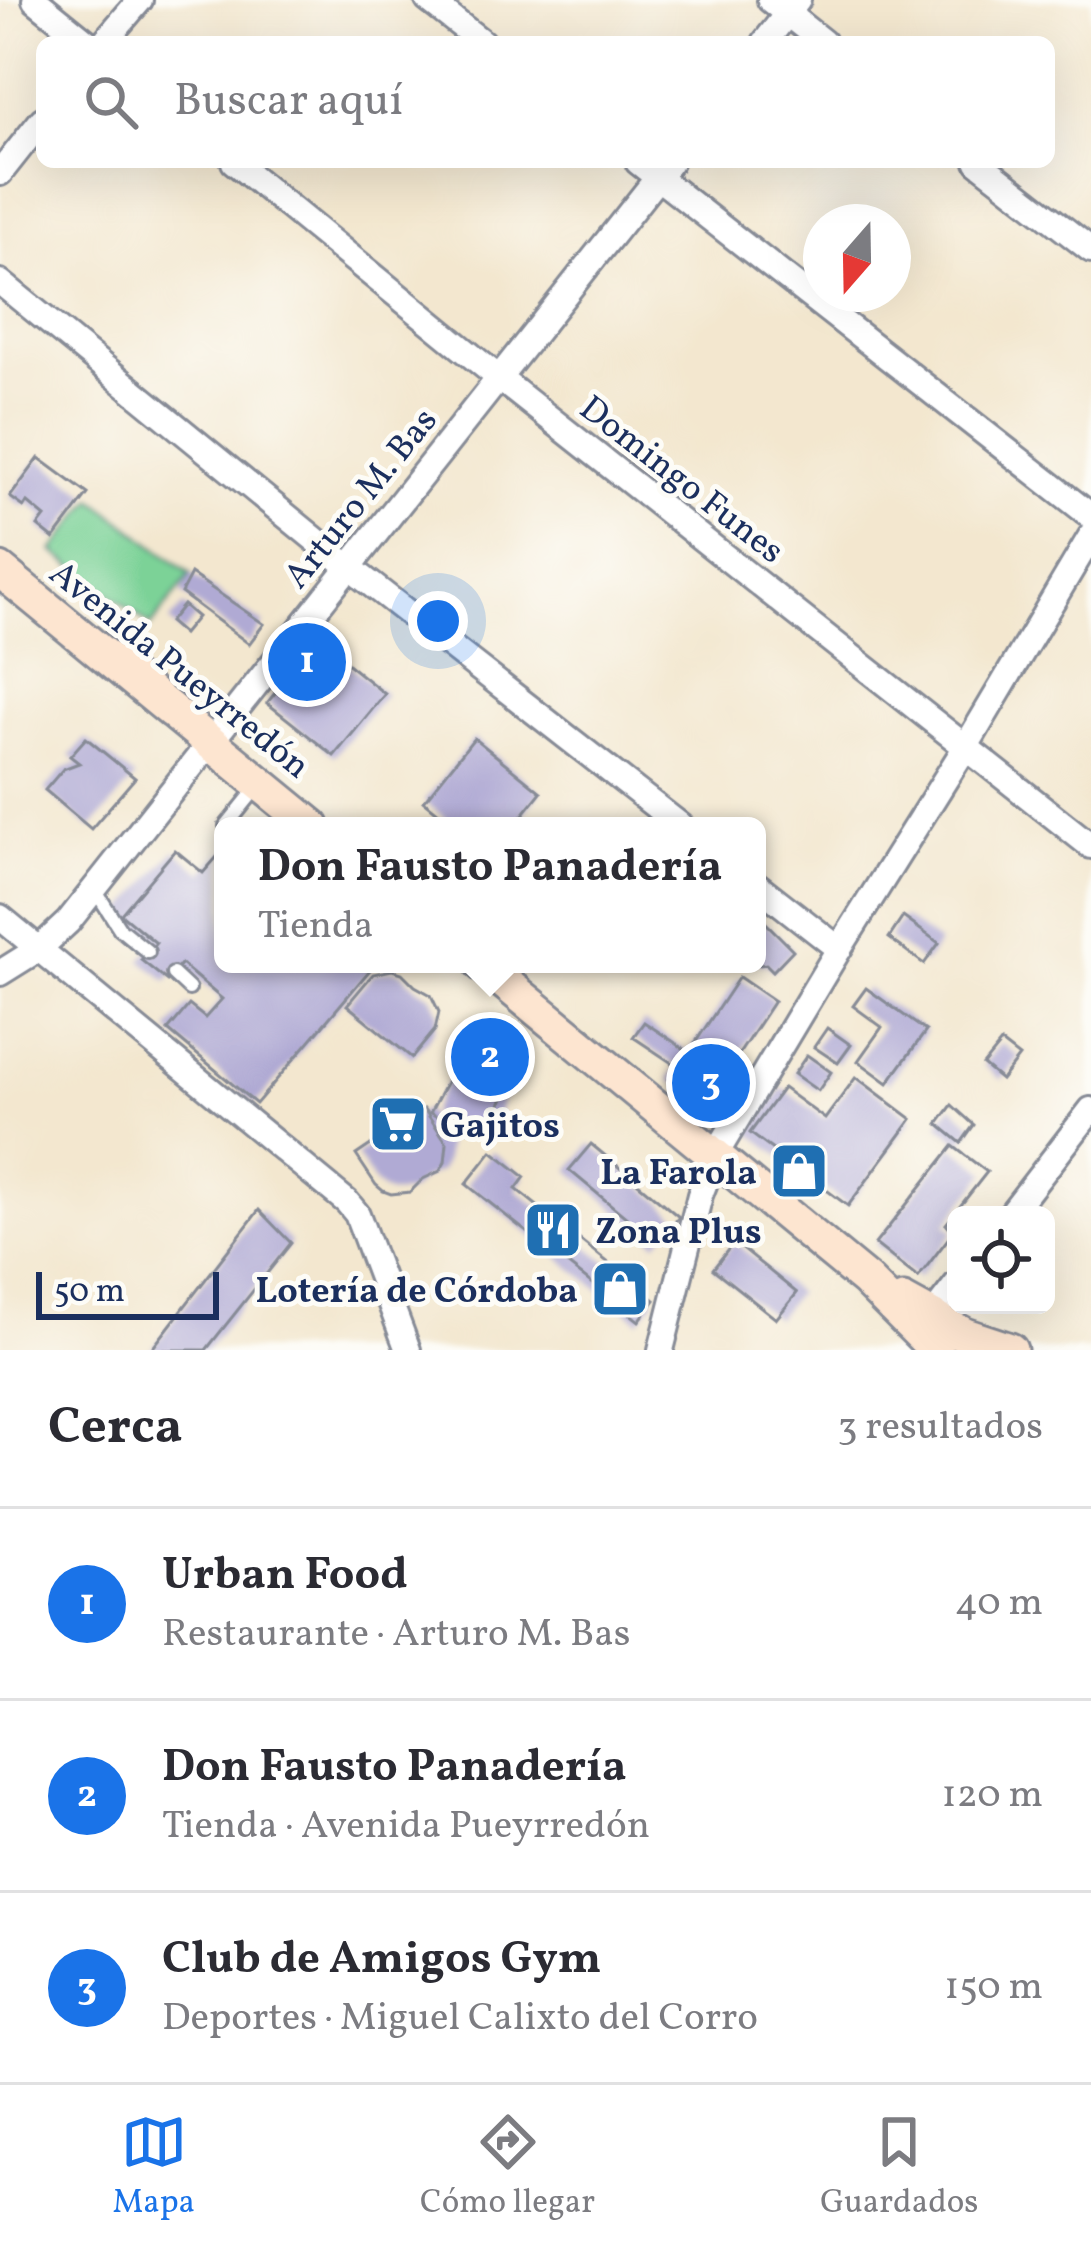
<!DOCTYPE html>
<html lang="es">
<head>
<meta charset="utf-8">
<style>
	body { margin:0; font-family:Vollkorn,serif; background:#f7f7f7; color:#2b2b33 }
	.controls { position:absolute; right:36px; bottom:36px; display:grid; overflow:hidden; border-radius:18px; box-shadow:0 12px 48px #0002 }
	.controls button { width:108px; height:108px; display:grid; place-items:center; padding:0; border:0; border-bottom:3px solid #e1e1e2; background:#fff; color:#2b2b33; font:60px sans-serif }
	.compass { position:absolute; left:803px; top:204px; width:108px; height:108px; border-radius:50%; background:#fff; box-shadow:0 12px 48px #0002; rotate:200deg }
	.scale { position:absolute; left:36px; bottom:30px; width:183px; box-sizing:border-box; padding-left:12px; border:6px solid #1b2f5e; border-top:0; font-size:33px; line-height:42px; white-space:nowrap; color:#1b2f5e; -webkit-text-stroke:9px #fdfcf7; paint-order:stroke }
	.you { position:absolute; left:438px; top:621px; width:42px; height:42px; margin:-30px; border:9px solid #fff; border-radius:50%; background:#1a73e8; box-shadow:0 0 0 18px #1a73e833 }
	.badge { display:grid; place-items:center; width:78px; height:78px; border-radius:50%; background:#1a73e8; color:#fff; font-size:39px; font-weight:700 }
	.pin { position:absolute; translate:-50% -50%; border:6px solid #fff; box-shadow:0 3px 12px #0006 }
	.popup { position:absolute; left:214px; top:817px; width:552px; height:156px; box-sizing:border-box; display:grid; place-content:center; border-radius:18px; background:#fff; filter:drop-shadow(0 3px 9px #0005); font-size:39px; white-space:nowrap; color:#7c7c81 }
	.popup b { font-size:45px; color:#2b2b33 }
	.popup::after { content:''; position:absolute; left:50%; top:100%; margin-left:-24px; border:24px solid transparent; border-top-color:#fff }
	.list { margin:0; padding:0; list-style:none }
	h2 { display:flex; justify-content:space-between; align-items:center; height:156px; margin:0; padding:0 48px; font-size:51px }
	h2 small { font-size:39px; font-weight:400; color:#7c7c81 }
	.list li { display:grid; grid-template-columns:78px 1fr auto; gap:36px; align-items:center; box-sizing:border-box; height:192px; padding:0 48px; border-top:3px solid #e1e1e2 }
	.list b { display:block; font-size:45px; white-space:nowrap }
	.list p { margin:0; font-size:39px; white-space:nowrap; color:#7c7c81 }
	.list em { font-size:39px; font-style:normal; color:#7c7c81 }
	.icon { flex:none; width:66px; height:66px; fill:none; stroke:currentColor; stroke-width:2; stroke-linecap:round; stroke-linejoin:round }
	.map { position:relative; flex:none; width:1091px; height:1350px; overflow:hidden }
	.search { position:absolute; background:#fff; box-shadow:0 12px 48px #0002; left:36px; right:36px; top:36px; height:132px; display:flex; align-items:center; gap:30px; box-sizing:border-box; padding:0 42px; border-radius:18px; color:#7c7c81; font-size:45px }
	.sheet { height:732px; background:#fff }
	nav { display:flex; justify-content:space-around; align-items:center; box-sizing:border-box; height:168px; border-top:3px solid #e1e1e2; background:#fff; font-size:33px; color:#7c7c81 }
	nav a { display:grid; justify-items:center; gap:6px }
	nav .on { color:#1a73e8 }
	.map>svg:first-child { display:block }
	.green { fill:#7bd297; stroke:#4b807a; stroke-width:3 }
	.building { fill:#b0aad4 }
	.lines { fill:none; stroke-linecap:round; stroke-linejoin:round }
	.service-casing { stroke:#878b96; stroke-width:18 }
	.minor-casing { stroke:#878b96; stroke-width:30 }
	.secondary-casing { stroke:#878b96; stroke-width:39 }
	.service { stroke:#fff; stroke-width:12 }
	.minor { stroke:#fff; stroke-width:24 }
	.secondary { stroke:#fde5d0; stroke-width:33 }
	.labels { text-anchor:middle; stroke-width:10; stroke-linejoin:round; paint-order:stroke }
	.street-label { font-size:36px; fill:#1b2f5e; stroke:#fdfcf7 }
	.poi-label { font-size:36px; font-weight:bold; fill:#1b2f5e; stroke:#fdfcf7; text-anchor:start }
</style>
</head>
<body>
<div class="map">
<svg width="1091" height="1350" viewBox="0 0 1091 1350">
	<rect width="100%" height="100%" fill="#fdfcf7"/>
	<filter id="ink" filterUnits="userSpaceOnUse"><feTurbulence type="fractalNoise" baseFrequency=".00833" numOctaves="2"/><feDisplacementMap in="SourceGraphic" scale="24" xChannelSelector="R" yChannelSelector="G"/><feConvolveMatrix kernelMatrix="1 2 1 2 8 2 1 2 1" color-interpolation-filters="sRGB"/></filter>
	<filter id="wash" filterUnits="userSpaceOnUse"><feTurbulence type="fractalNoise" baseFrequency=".004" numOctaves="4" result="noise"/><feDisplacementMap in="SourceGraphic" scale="48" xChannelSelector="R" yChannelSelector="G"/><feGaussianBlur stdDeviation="2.7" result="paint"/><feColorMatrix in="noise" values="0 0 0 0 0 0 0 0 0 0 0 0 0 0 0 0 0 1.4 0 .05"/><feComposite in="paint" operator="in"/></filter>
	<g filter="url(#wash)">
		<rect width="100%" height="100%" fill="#f3e7cf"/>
		<path class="green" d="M93,499L191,574L151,626L53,551Z"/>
		<g id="blocks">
			<g class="building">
				<path d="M39,458L88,494L54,539L38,526L45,517L27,502L24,507L10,497Z"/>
				<path d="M191,574L264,624L249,644L181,593Z"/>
				<path d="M183,605L197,617L183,634L169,622Z"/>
				<path d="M318,640L385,694L334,756L267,703Z"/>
				<path d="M86,738L135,778L91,829L45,790L63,769L79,763L70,756Z"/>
				<path d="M474,738L541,792L514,826H455L424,801Z"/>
				<path d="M175,850L203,873L223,850V964H375L256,1104L168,1030L189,1005L205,1018L222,999L181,964L167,981L141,960L156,943L121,914Z"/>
				<path d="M903,917L939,943L924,964L889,938Z"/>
				<path d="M766,923L793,950L773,971L766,964L760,965L757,962V932Z"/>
				<path d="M392,970L402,973L415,986L431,995L439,1012L435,1030L412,1058L347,1005L373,974Z"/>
				<path d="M739,977L774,1001L706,1104L669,1079L678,1067L633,1037L644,1022L689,1052Z"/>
				<path d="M866,988L926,1031L888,1083L858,1061L882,1027L853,1006Z"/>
				<path d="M827,1028L851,1045L838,1063L814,1047Z"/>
				<path d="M469,1040L505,1059L513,1077L512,1087L501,1102L496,1120L488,1127L471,1132L462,1130L430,1113Z"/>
				<path d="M1001,1043L1019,1057L1001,1080L983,1065Z"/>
				<path d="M807,1055L831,1072L818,1091L794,1074Z"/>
				<path d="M856,1077L912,1119L848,1206L750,1133L783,1088L825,1119Z"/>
				<path d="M952,1105L974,1125L961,1143L938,1124Z"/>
				<path d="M424,1109L447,1143L445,1162L440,1171L423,1179L410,1192L391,1194L383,1191L376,1185L356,1155Z"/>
				<path d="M591,1144L679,1217L657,1243L569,1170Z"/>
				<path d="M953,1146L987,1172L946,1224L954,1231L918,1278L875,1244Z"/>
				<path d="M492,1151L525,1177L516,1189L655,1300L639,1321L466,1184Z"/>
				<path d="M259,1210L291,1243L206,1350H151Z"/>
				<path d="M734,1242L797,1293L776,1319L713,1269Z"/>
			</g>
		</g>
	</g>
	<g filter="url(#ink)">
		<use href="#blocks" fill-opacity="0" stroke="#878b96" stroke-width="3"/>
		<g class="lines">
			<defs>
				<g id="service">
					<path d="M226,826L259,785"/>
					<path d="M95,890L120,929L148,952"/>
					<path d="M173,974L189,989"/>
				</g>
				<g id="minor">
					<path d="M35,0L87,42"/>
					<path d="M428,0L482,42"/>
					<path d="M770,0L823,42"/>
					<path d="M104,42L140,0"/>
					<path d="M765,42L798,0"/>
					<path d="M234,162L500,379L1091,846"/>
					<path d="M638,162L1091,516"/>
					<path d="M978,162L1091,250"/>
					<path d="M0,173L42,120"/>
					<path d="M0,282L349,567L681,826"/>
					<path d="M757,885L839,949"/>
					<path d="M0,917L347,1202L357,1214L408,1350"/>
					<path d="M0,973L40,948L68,922L670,162"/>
					<path d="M1010,1215L1091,1110"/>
					<path d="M932,1316L956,1285"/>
					<path d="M661,1350L700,1195L716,1154L839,949L965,748L1091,536"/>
				</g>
				<g id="secondary">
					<path d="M0,570L312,826"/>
					<path d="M482,964L866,1280L936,1350"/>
					<path d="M903,1301L965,1335L1010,1350"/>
				</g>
			</defs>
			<use href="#service" class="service-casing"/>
			<use href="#minor" class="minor-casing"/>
			<use href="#secondary" class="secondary-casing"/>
			<use href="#service" class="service"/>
			<use href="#minor" class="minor"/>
			<use href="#secondary" class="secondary"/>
		</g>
	</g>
	<defs>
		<symbol id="supermarket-square" viewBox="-11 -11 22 22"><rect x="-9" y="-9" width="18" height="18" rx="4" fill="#1f6fb2" stroke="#fdfcf7"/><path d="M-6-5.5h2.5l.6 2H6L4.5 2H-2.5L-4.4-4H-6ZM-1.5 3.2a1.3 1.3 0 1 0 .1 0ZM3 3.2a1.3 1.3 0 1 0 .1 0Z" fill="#fff"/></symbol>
		<symbol id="shop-square" viewBox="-11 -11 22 22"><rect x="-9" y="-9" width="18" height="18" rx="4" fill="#1f6fb2" stroke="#fdfcf7"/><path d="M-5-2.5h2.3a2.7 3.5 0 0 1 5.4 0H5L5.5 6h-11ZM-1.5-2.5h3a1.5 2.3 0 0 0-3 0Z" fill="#fff"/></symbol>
		<symbol id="restaurant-square" viewBox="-11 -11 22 22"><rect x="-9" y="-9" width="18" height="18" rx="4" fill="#1f6fb2" stroke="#fdfcf7"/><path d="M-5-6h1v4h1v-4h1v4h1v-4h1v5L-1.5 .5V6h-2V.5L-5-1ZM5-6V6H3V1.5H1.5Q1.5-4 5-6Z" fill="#fff"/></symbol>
	</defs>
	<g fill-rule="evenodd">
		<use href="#supermarket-square" x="365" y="1091" width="66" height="66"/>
		<use href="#shop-square" x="766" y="1138" width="66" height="66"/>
		<use href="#restaurant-square" x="520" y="1197" width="66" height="66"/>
		<use href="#shop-square" x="587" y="1256" width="66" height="66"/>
	</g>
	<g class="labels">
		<g class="street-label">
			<text transform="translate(683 478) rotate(38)" y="13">Domingo Funes</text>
			<text transform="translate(359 497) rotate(-51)" y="13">Arturo M. Bas</text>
			<text transform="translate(181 668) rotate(39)" y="13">Avenida Pueyrredón</text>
		</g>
		<g class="poi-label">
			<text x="440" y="1137">Gajitos</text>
			<text x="757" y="1184" text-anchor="end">La Farola</text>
			<text x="595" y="1243">Zona Plus</text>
			<text x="578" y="1302" text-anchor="end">Lotería de Córdoba</text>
		</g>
	</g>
</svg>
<div class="controls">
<button><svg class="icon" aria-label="locate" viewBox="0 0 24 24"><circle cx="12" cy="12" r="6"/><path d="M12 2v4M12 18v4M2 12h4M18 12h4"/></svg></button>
</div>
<svg class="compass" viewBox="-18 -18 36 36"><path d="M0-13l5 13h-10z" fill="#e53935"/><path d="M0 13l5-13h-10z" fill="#7c7c81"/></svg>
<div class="scale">50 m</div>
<div class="you"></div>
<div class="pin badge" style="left:307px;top:662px">1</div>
<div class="pin badge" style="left:490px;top:1057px">2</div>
<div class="popup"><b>Don Fausto Panadería</b>Tienda</div>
<div class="pin badge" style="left:711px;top:1083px">3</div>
<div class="search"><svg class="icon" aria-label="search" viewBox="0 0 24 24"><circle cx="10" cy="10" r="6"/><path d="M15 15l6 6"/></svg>Buscar aquí</div>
</div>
<section class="sheet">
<h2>Cerca<small>3 resultados</small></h2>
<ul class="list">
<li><span class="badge">1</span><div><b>Urban Food</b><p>Restaurante · Arturo M. Bas</p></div><em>40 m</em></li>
<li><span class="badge">2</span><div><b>Don Fausto Panadería</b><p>Tienda · Avenida Pueyrredón</p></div><em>120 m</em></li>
<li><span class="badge">3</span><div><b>Club de Amigos Gym</b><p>Deportes · Miguel Calixto del Corro</p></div><em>150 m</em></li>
</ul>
</section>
<nav>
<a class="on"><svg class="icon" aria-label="map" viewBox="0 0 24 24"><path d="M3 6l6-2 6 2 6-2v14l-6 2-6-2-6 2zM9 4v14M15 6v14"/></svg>Mapa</a>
<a><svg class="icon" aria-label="directions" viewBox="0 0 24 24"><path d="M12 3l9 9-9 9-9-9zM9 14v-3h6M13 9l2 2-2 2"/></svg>Cómo llegar</a>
<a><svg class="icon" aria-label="saved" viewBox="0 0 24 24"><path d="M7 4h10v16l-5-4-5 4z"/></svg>Guardados</a>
</nav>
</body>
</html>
